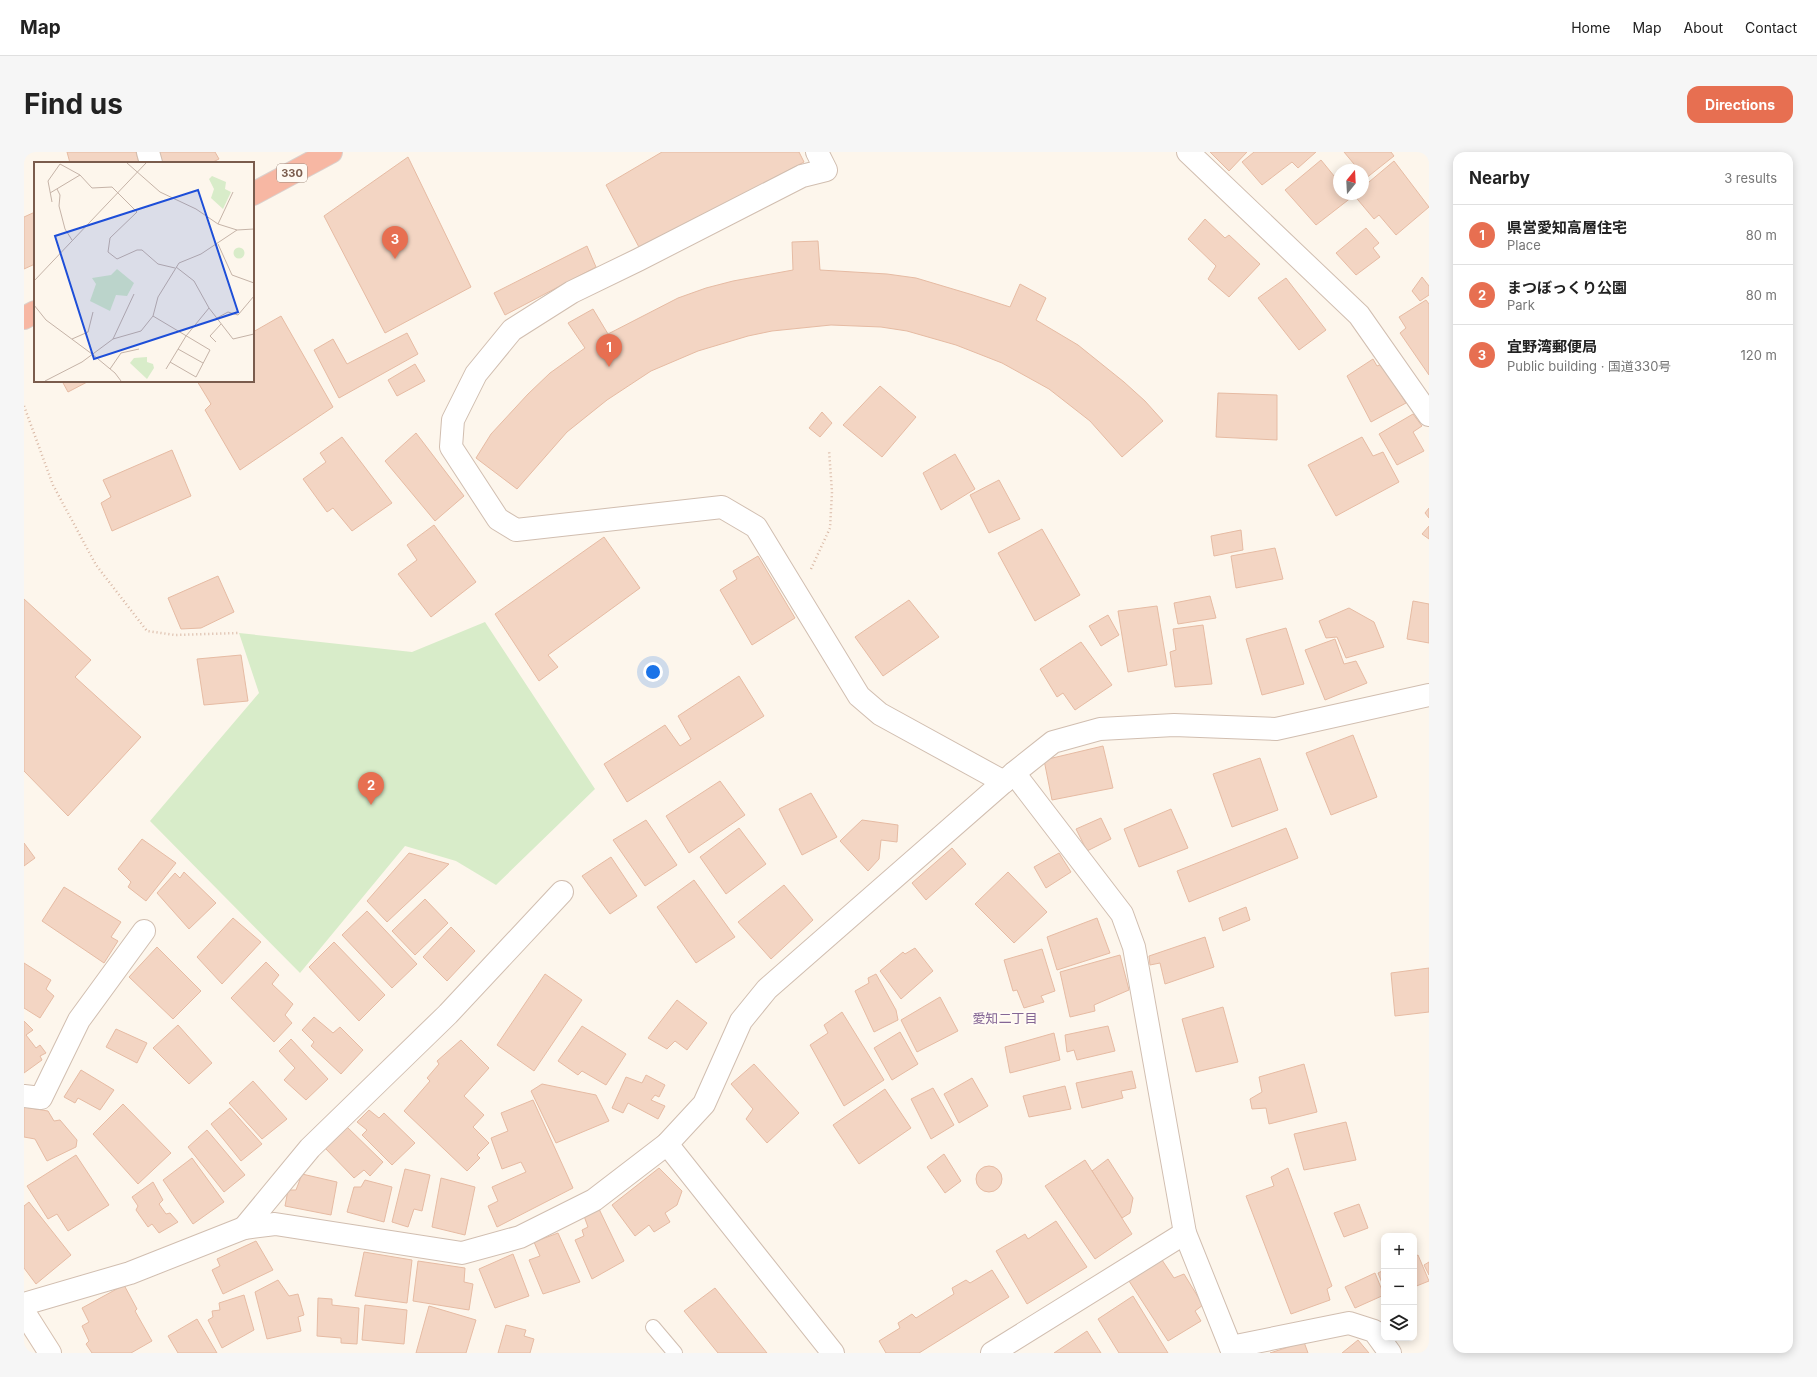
<!DOCTYPE html>
<html lang="en">
<head>
<meta charset="utf-8">
<style>
	body { margin:0; font-family:Inter,"Noto Sans JP",sans-serif; background:#f6f6f6; color:#222 }
	.controls { position:absolute; right:12px; bottom:12px; display:grid; overflow:hidden; border-radius:8px; box-shadow:0 2px 10px #0003 }
	.controls button { width:36px; height:36px; display:grid; place-items:center; padding:0; border:0; border-bottom:1px solid #e0e0e0; background:#fff; color:#222; font:20px sans-serif }
	.compass { position:absolute; left:1309px; top:12px; width:36px; height:36px; border-radius:50%; background:#fff; box-shadow:0 2px 10px #0003; rotate:18deg }
	.you { position:absolute; left:629px; top:520px; width:14px; height:14px; margin:-10px; border:3px solid #fff; border-radius:50%; background:#1a73e8; box-shadow:0 0 0 6px #1a73e833 }
	.badge { display:grid; place-items:center; width:26px; height:26px; border-radius:50%; background:#e76f51; color:#fff; font-size:13px; font-weight:700 }
	.pin { position:absolute; translate:-50% -33px; filter:drop-shadow(0 1px 2px #0008) }
	.pin::after { content:''; position:absolute; top:21px; width:14px; height:12px; background:inherit; clip-path:polygon(0 0,100% 0,50% 100%) }
	.list { margin:0; padding:0; list-style:none }
	h2 { display:flex; justify-content:space-between; align-items:center; height:52px; margin:0; padding:0 16px; font-size:17px }
	h2 small { font-size:13px; font-weight:400; color:#767676 }
	.list li { display:grid; grid-template-columns:26px 1fr auto; gap:12px; align-items:center; box-sizing:border-box; height:60px; padding:0 16px; border-top:1px solid #e0e0e0 }
	.list b { display:block; font-size:15px; white-space:nowrap }
	.list p { margin:0; font-size:13px; white-space:nowrap; color:#767676 }
	.list em { font-size:13px; font-style:normal; color:#767676 }
	.icon { flex:none; width:22px; height:22px; fill:none; stroke:currentColor; stroke-width:2; stroke-linecap:round; stroke-linejoin:round }
	.map { position:relative; flex:none; width:1405px; height:1201px; overflow:hidden; border-radius:12px }
	header { display:flex; align-items:center; gap:24px; box-sizing:border-box; height:56px; padding:0 20px; background:#fff; border-bottom:1px solid #e0e0e0 }
	header strong { font-size:19px }
	nav { display:flex; gap:22px; margin-inline-start:auto; font-size:14px }
	.intro { display:flex; align-items:center; justify-content:space-between; box-sizing:border-box; height:96px; padding:0 24px }
	h1 { margin:0; font-size:28px }
	.button { padding:10px 18px; border-radius:12px; background:#e76f51; color:#fff; font-size:14px; font-weight:700 }
	main { display:flex; gap:24px; padding:0 24px }
	aside { flex:1; background:#fff; border-radius:12px; box-shadow:0 2px 10px #0003 }
	.map>svg:first-child { display:block }
	.green { fill:#d8ecc9 }
	.building { fill:#f3d5c3; stroke:#e6bba3 }
	.lines { fill:none; stroke-linecap:round; stroke-linejoin:round }
	.lane-casing { stroke:#d1beb0; stroke-width:16 }
	.street-casing { stroke:#d1beb0; stroke-width:24 }
	.secondary-casing { stroke:#d6c0b0; stroke-width:24 }
	.highway-casing { stroke:#dad1cd; stroke-width:24 }
	.path { stroke:#d9b8a5; stroke-width:2.5; stroke-dasharray:1 3; stroke-linecap:butt }
	.lane { stroke:#fff; stroke-width:14 }
	.street { stroke:#fff; stroke-width:22 }
	.secondary { stroke:#fff; stroke-width:22 }
	.highway { stroke:#f7b7a3; stroke-width:22 }
	.labels { text-anchor:middle; stroke-width:4; stroke-linejoin:round; paint-order:stroke }
	.shield { fill:#fffaf3; stroke:#a28b7f; stroke-width:1 }
	.shield-label { font-size:11px; font-weight:bold; fill:#7a5c4d }
	.neighbourhood-label { font-size:13px; fill:#846695; stroke:#fffaf3 }
	.inset-road { fill:none; stroke:#c5b3a7; stroke-width:1 }
	.view { fill:#1d4ed8; fill-opacity:0.15; stroke:#1d4ed8; stroke-width:2 }
	.inset-edge { fill:none; stroke:#7a5c4d; stroke-width:2 }
</style>
</head>
<body>
<header>
<strong>Map</strong>
<nav><a>Home</a><a>Map</a><a>About</a><a>Contact</a></nav>
</header>
<div class="intro"><h1>Find us</h1><a class="button">Directions</a></div>
<main>
<div class="map">
<svg width="1405" height="1201" viewBox="0 0 1405 1201">
	<rect width="100%" height="100%" fill="#fdf6ec"/>
	<path class="green" d="M461,470L571,637L472,733L432,709L381,694L276,821L126,669L235,541L215,481L388,500Z"/>
	<g class="building">
		<path d="M43,0H112L115,11H46Z"/>
		<path d="M126,0H191L195,7L187,11H130Z"/>
		<path d="M638,0H775L780,10L616,97L582,33Z"/>
		<path d="M1186,0H1223L1205,19Z"/>
		<path d="M1230,0H1292L1274,16L1268,10L1238,33L1218,10Z"/>
		<path d="M1320,0H1367L1370,4L1341,27L1339,23V18H1335Z"/>
		<path d="M384,5L447,135L361,181L300,64Z"/>
		<path d="M1297,8L1315,30V42H1325L1328,45L1292,73L1261,38Z"/>
		<path d="M1370,9L1405,55L1372,83L1355,63L1350,67L1329,42H1339V35Z"/>
		<path d="M11,60V112L0,117V65Z"/>
		<path d="M1181,67L1201,86L1205,83L1236,112L1205,145L1184,127L1192,114L1164,87Z"/>
		<path d="M1342,76L1355,91L1349,96L1356,105L1332,123L1312,101Z"/>
		<path d="M794,89L796,118L863,122L892,126L949,143L986,155L996,132L1022,146L1012,168L1054,193L1100,230L1121,249L1139,269L1098,305L1066,269L1025,237L978,211L932,193L883,179L857,175L807,173L748,179L724,184L674,199L627,219L583,248L543,280L493,337L452,306L467,282L504,242L526,221L561,196L544,171L569,157L584,182L654,146L682,136L709,129L769,118L768,90Z"/>
		<path d="M563,94L572,115L481,163L470,141Z"/>
		<path d="M1398,125L1405,134V143L1396,149L1388,139Z"/>
		<path d="M1262,126L1302,178L1275,198L1234,146Z"/>
		<path d="M1402,148L1405,152V223L1376,181L1382,176L1375,165Z"/>
		<path d="M257,164L309,255L216,318L181,258L187,252L173,229H229V180Z"/>
		<path d="M383,181L394,202L315,246L290,198L309,187L323,212Z"/>
		<path d="M1349,207L1353,214L1358,212L1382,251L1347,270L1323,224Z"/>
		<path d="M391,212L401,229L373,244L364,228Z"/>
		<path d="M38,229H65L44,240Z"/>
		<path d="M856,234L892,265L858,305L819,273Z"/>
		<path d="M1194,241L1253,243V288L1192,285Z"/>
		<path d="M798,260L808,271L796,285L785,276Z"/>
		<path d="M1389,262L1398,274L1389,280L1400,299L1373,313L1355,282Z"/>
		<path d="M392,281L440,344L411,369L361,309Z"/>
		<path d="M318,285L368,351L328,379L309,356L303,360L279,327L302,310L296,301Z"/>
		<path d="M1338,285L1349,304L1359,300L1375,330L1312,364L1284,313Z"/>
		<path d="M148,298L167,344L88,379L77,351L87,345L79,328Z"/>
		<path d="M931,302L951,337L917,358L899,321Z"/>
		<path d="M975,328L996,367L965,381L946,343Z"/>
		<path d="M1405,356V366L1401,361Z"/>
		<path d="M410,373L452,430L407,465L374,422L393,408L383,393Z"/>
		<path d="M1405,374V387L1398,382Z"/>
		<path d="M1018,377L1056,443L1011,469L974,401Z"/>
		<path d="M1217,378L1219,398L1190,404L1187,384Z"/>
		<path d="M580,385L616,436L524,503L534,515L515,529L471,462Z"/>
		<path d="M1251,396L1259,427L1212,436L1207,404Z"/>
		<path d="M734,404L771,466L728,493L696,438L713,427L709,419Z"/>
		<path d="M194,424L210,460L177,476L157,477L144,446Z"/>
		<path d="M1186,444L1192,466L1154,472L1150,451Z"/>
		<path d="M0,447L67,508L51,525L117,585L44,664L0,619Z"/>
		<path d="M885,448L915,485L859,524L831,485Z"/>
		<path d="M1389,449L1405,452V491L1383,487Z"/>
		<path d="M1133,454L1143,513L1104,520L1094,459Z"/>
		<path d="M1325,456L1350,470L1360,495L1322,506L1313,485L1302,486L1295,469Z"/>
		<path d="M1084,463L1095,483L1077,494L1065,474Z"/>
		<path d="M1179,473L1188,532L1151,535L1146,500L1152,498L1149,477Z"/>
		<path d="M1262,476L1280,532L1238,543L1222,487Z"/>
		<path d="M1311,487L1320,512L1332,509L1343,531L1301,548L1281,498Z"/>
		<path d="M1057,490L1088,533L1051,558L1039,541L1033,545L1016,517Z"/>
		<path d="M217,503L224,549L180,553L173,507Z"/>
		<path d="M715,524L740,564L603,650L580,612L641,573L656,594L667,587L654,564Z"/>
		<path d="M1329,583L1353,645L1307,663L1282,601Z"/>
		<path d="M1079,594L1089,636L1028,648L1020,608Z"/>
		<path d="M1236,606L1254,658L1208,675L1189,622Z"/>
		<path d="M696,629L721,663L665,701L642,664Z"/>
		<path d="M787,641L813,685L778,703L755,657Z"/>
		<path d="M1147,657L1164,696L1115,715L1100,677Z"/>
		<path d="M1077,666L1087,687L1063,699L1052,677Z"/>
		<path d="M622,668L653,713L621,734L589,688Z"/>
		<path d="M838,668L874,673L873,690L857,688L855,707L844,719L816,689Z"/>
		<path d="M715,676L742,712L702,742L676,705Z"/>
		<path d="M1262,676L1274,706L1165,750L1153,719Z"/>
		<path d="M118,687L152,711L122,749L104,735L107,730L94,717Z"/>
		<path d="M0,691L11,706L0,714Z"/>
		<path d="M928,696L942,712L902,748L888,731Z"/>
		<path d="M385,701L425,712L363,770L343,749Z"/>
		<path d="M1035,701L1047,720L1022,736L1010,715Z"/>
		<path d="M587,705L613,744L586,762L558,724Z"/>
		<path d="M160,720L192,751L165,777L133,741L151,721L156,726Z"/>
		<path d="M984,720L1023,760L990,791L951,752Z"/>
		<path d="M670,728L711,785L672,811L633,755Z"/>
		<path d="M760,733L789,768L747,807L714,770Z"/>
		<path d="M40,735L97,770L87,785L94,789L80,811L18,769Z"/>
		<path d="M401,747L424,771L391,803L368,779Z"/>
		<path d="M1222,755L1226,768L1199,779L1195,766Z"/>
		<path d="M343,759L393,812L368,836L318,783Z"/>
		<path d="M209,766L237,790L198,832L173,805Z"/>
		<path d="M1073,766L1086,801L1033,818L1023,785Z"/>
		<path d="M427,775L451,799L423,829L399,805Z"/>
		<path d="M1181,785L1190,815L1141,832L1136,811L1126,813L1125,804Z"/>
		<path d="M310,790L361,843L335,869L285,815Z"/>
		<path d="M133,795L177,839L149,867L105,825Z"/>
		<path d="M891,796L909,819L877,847L856,819L879,800L881,802Z"/>
		<path d="M1018,797L1031,839L1017,844L1020,850L1000,856L993,838L989,839L980,808Z"/>
		<path d="M1096,803L1105,838L1070,853L1071,859L1046,865L1036,820Z"/>
		<path d="M242,810L255,823L248,832L269,852L261,863L268,871L250,890L207,846Z"/>
		<path d="M0,811L27,828L22,837L30,844L16,866L0,856Z"/>
		<path d="M1405,816V860L1371,864L1367,821Z"/>
		<path d="M521,822L558,848L510,919L473,893Z"/>
		<path d="M852,822L872,858L874,868L850,880L831,839L845,831L844,826Z"/>
		<path d="M916,845L934,879L893,900L877,868Z"/>
		<path d="M653,848L683,871L663,898L651,889L643,897L624,886Z"/>
		<path d="M1199,855L1214,910L1172,920L1158,867Z"/>
		<path d="M818,860L860,928L820,954L786,893L804,881L800,873Z"/>
		<path d="M290,865L309,881L316,875L339,898L317,922L287,894L290,890L278,878Z"/>
		<path d="M0,869L9,878L2,883L12,896L16,893L22,901L16,904L18,908L0,921Z"/>
		<path d="M154,873L188,911L165,932L129,896Z"/>
		<path d="M558,874L602,902L582,933L558,919L554,923L534,909Z"/>
		<path d="M1084,874L1091,899L1053,908L1050,898L1043,900L1041,883Z"/>
		<path d="M92,877L123,891L113,911L82,895Z"/>
		<path d="M876,880L894,912L868,928L850,896Z"/>
		<path d="M1030,881L1036,908L986,921L981,895Z"/>
		<path d="M267,887L304,927L282,948L260,928L271,916L255,899Z"/>
		<path d="M437,888L465,916L440,944L460,963L449,975L465,991L453,1003L456,1006L443,1019L380,959L406,929L403,926L415,912L413,909Z"/>
		<path d="M730,912L775,961L743,991L722,967L729,957L707,932Z"/>
		<path d="M1280,912L1293,960L1245,972L1242,956L1228,957L1226,947L1238,940L1235,925Z"/>
		<path d="M57,918L90,938L76,958L54,946L51,951L40,945Z"/>
		<path d="M1108,919L1112,936L1097,939L1099,946L1058,956L1052,931Z"/>
		<path d="M622,923L641,933L635,945L631,943L627,948L641,954L634,967L604,951L599,961L588,956L602,925L618,931Z"/>
		<path d="M948,926L964,954L935,971L920,942Z"/>
		<path d="M229,929L263,967L238,987L205,951Z"/>
		<path d="M518,932L572,943L585,969L532,991L507,939Z"/>
		<path d="M1041,934L1047,957L1005,965L999,944Z"/>
		<path d="M909,936L930,973L907,987L887,947Z"/>
		<path d="M861,937L887,976L835,1012L809,973Z"/>
		<path d="M509,948L549,1036L473,1075L464,1054L474,1049L468,1035L502,1020L497,1010L478,1017L467,986L484,979L477,961Z"/>
		<path d="M99,952L147,1001L114,1032L69,982Z"/>
		<path d="M0,955L24,959L30,969L36,968L53,988L52,995L23,1009L11,987L0,985Z"/>
		<path d="M206,956L238,992L217,1009L187,972Z"/>
		<path d="M345,958L355,966L360,961L391,991L368,1013L338,983L343,978L333,970Z"/>
		<path d="M1322,970L1332,1008L1280,1018L1270,982Z"/>
		<path d="M322,974L359,1010L346,1024L340,1018L330,1026L301,996Z"/>
		<path d="M183,978L221,1023L200,1040L164,995Z"/>
		<path d="M920,1002L937,1029L921,1041L903,1015Z"/>
		<path d="M52,1003L85,1053L44,1079L33,1062L24,1067L3,1034Z"/>
		<path d="M168,1006L200,1050L169,1072L139,1028Z"/>
		<path d="M1084,1007L1109,1046L1106,1061L1098,1066L1068,1019Z"/>
		<path d="M1061,1008L1108,1082L1071,1107L1021,1034Z"/>
		<circle cx="965" cy="1027" r="13"/>
		<path d="M635,1016L658,1039L653,1053L641,1061L646,1070L630,1080L625,1073L611,1084L588,1053Z"/>
		<path d="M1264,1016L1308,1134L1303,1137L1306,1148L1267,1162L1222,1044L1250,1034L1247,1025Z"/>
		<path d="M381,1017L406,1023L398,1059L390,1057L384,1075L368,1070Z"/>
		<path d="M278,1022L313,1030L307,1063L261,1054L264,1038H272Z"/>
		<path d="M417,1026L451,1035L441,1083L408,1075Z"/>
		<path d="M341,1028L368,1035L360,1070L323,1060L330,1035H337Z"/>
		<path d="M129,1030L139,1048L135,1052L142,1062L146,1061L154,1070L135,1081L128,1072L124,1075L112,1058L114,1054L108,1045Z"/>
		<path d="M5,1050L47,1103L12,1132L0,1116V1054Z"/>
		<path d="M1335,1052L1344,1076L1320,1085L1310,1061Z"/>
		<path d="M575,1057L600,1109L568,1127L551,1088L560,1084L558,1078L564,1075L560,1064Z"/>
		<path d="M1032,1069L1063,1115L1003,1152L972,1099L1001,1082L1004,1087Z"/>
		<path d="M534,1081L556,1130L519,1142L505,1108L516,1104L510,1090Z"/>
		<path d="M232,1089L249,1118L199,1142L188,1118L196,1114L193,1107Z"/>
		<path d="M340,1100L388,1108L383,1151L331,1144Z"/>
		<path d="M489,1102L505,1144L471,1156L455,1117Z"/>
		<path d="M1394,1103L1405,1129L1390,1135V1105Z"/>
		<path d="M1138,1108L1150,1126L1160,1122L1179,1153L1171,1159L1177,1169L1144,1189L1105,1129Z"/>
		<path d="M394,1109L441,1116L440,1130L449,1132L445,1158L389,1149Z"/>
		<path d="M1405,1110V1123L1400,1113Z"/>
		<path d="M968,1118L985,1145L895,1201H862L855,1189L876,1176L874,1171L888,1162L892,1166L930,1142L928,1136L942,1128L946,1131Z"/>
		<path d="M1360,1118V1136L1354,1121Z"/>
		<path d="M1351,1121L1360,1143L1331,1156L1321,1135Z"/>
		<path d="M254,1128L265,1144L274,1142L280,1163L274,1165L277,1179L243,1187L231,1140Z"/>
		<path d="M100,1133L113,1157L111,1159L128,1189L107,1201H68L62,1192L65,1189L58,1174L65,1170L58,1156Z"/>
		<path d="M691,1136L743,1201H694L660,1159Z"/>
		<path d="M220,1143L230,1178L198,1196L184,1168L189,1165L188,1159L196,1158L195,1151Z"/>
		<path d="M1109,1144L1144,1201H1095L1074,1167Z"/>
		<path d="M294,1146L308,1147V1153L335,1156L333,1192L317,1191V1186L293,1184Z"/>
		<path d="M341,1153L383,1158L380,1192L338,1188Z"/>
		<path d="M405,1154L452,1168L442,1201H392Z"/>
		<path d="M173,1167L193,1201H154L144,1184Z"/>
		<path d="M482,1173L502,1178L500,1184L510,1187L506,1201H474Z"/>
		<path d="M1063,1179L1077,1201H1030Z"/>
		<path d="M1334,1188L1345,1201H1318Z"/>
		<path d="M1280,1190L1284,1201H1246Z"/>
	</g>
	<g class="lines">
		<defs>
			<path id="lane" d="M629,1175L651,1201"/>
			<g id="street">
				<path d="M124,0L127,11"/>
				<path d="M793,0L802,18L778,24L614,108L548,140L488,178L452,222L429,268L427,295L474,367L492,378L698,355L732,375L835,544L856,562L980,630"/>
				<path d="M1164,0L1335,163L1405,263"/>
				<path d="M990,621L1098,762L1110,795L1161,1081L1209,1201"/>
				<path d="M0,944L17,946L55,868L120,779"/>
				<path d="M643,992L809,1201"/>
				<path d="M220,1076L286,996L424,862L538,740"/>
				<path d="M0,1152L106,1121L220,1076L251,1072L438,1101L496,1085L570,1048L643,992L680,952L717,869L743,837L990,621L1029,590L1076,577L1150,573L1252,577L1405,543"/>
				<path d="M1207,1195L1325,1171L1350,1179L1366,1201"/>
				<path d="M968,1201L1161,1081"/>
			</g>
			<path id="secondary" d="M0,1160L26,1201"/>
			<g id="highway">
				<path d="M229,42L307,0"/>
				<path d="M0,166L11,160"/>
			</g>
		</defs>
		<use href="#lane" class="lane-casing"/>
		<use href="#street" class="street-casing"/>
		<use href="#secondary" class="secondary-casing"/>
		<use href="#highway" class="highway-casing"/>
		<g class="path">
			<path d="M0,254L29,333L72,413L123,479L151,483L215,481"/>
			<path d="M787,417L806,376L808,340L805,298"/>
		</g>
		<use href="#lane" class="lane"/>
		<use href="#street" class="street"/>
		<use href="#secondary" class="secondary"/>
		<use href="#highway" class="highway"/>
	</g>
	<g class="labels">
		<rect class="shield" x="253" y="12" width="30" height="18" rx="3"/>
		<g class="shield-label">
			<text x="268" y="25">330</text>
		</g>
		<g class="neighbourhood-label">
			<text x="981" y="871">愛知二丁目</text>
		</g>
	</g>
	<g transform="translate(10 10)">
		<rect width="220" height="220" fill="#fdf6ec"/>
		<path d="M178,14L192,20L191,27L197,30L189,47L177,36L180,27L175,17ZM199.5 91a5.5 5.5 0 1 1 11 0a5.5 5.5 0 1 1-11 0ZM83,107L100,121L93,134L82,133L76,149L56,139L62,122L58,116L77,113ZM113,195V200L119,202L120,206L113,217L96,201L100,196Z" fill="#d8ecc9"/>
		<path class="inset-road" d="M93,1L126,30L162,47L184,62L203,68L220,67M23,27L26,33L25,44L31,67L38,78M16,31L46,13M18,40L14,19L26,2L46,13L58,26L78,25L103,50L76,76L74,90L83,97L103,88H108L124,102L141,106M184,62L199,30M184,82L198,113L220,121M142,105L160,119L175,146L199,177L220,172M0,119L112,1M0,143L12,158L58,192L81,211L87,219M119,154L176,188L162,215L136,200M183,156L194,150L204,153L220,134M38,177L54,170L59,150M79,177L100,132M182,180L176,174L187,162M144,187L169,201M76,207L87,191L105,187M132,207L152,174L175,146M11,219L48,200L79,177L107,169L119,154L124,135L145,101L167,92L203,68"/>
		<path class="view" d="M164,28L204,150L60,197L21,74Z"/>
		<rect width="220" height="220" class="inset-edge"/>
	</g>
</svg>
<div class="controls">
<button>+</button>
<button>−</button>
<button><svg class="icon" aria-label="layers" viewBox="0 0 24 24"><path d="M12 4l9 5-9 5-9-5zM3 14l9 5 9-5"/></svg></button>
</div>
<svg class="compass" viewBox="-18 -18 36 36"><path d="M0-13l5 13h-10z" fill="#e53935"/><path d="M0 13l5-13h-10z" fill="#767676"/></svg>
<div class="you"></div>
<div class="pin badge" style="left:585px;top:215px">1</div>
<div class="pin badge" style="left:347px;top:653px">2</div>
<div class="pin badge" style="left:371px;top:107px">3</div>
</div>
<aside>
<h2>Nearby<small>3 results</small></h2>
<ul class="list">
<li><span class="badge">1</span><div><b>県営愛知高層住宅</b><p>Place</p></div><em>80 m</em></li>
<li><span class="badge">2</span><div><b>まつぼっくり公園</b><p>Park</p></div><em>80 m</em></li>
<li><span class="badge">3</span><div><b>宜野湾郵便局</b><p>Public building · 国道330号</p></div><em>120 m</em></li>
</ul>
</aside>
</main>
</body>
</html>
